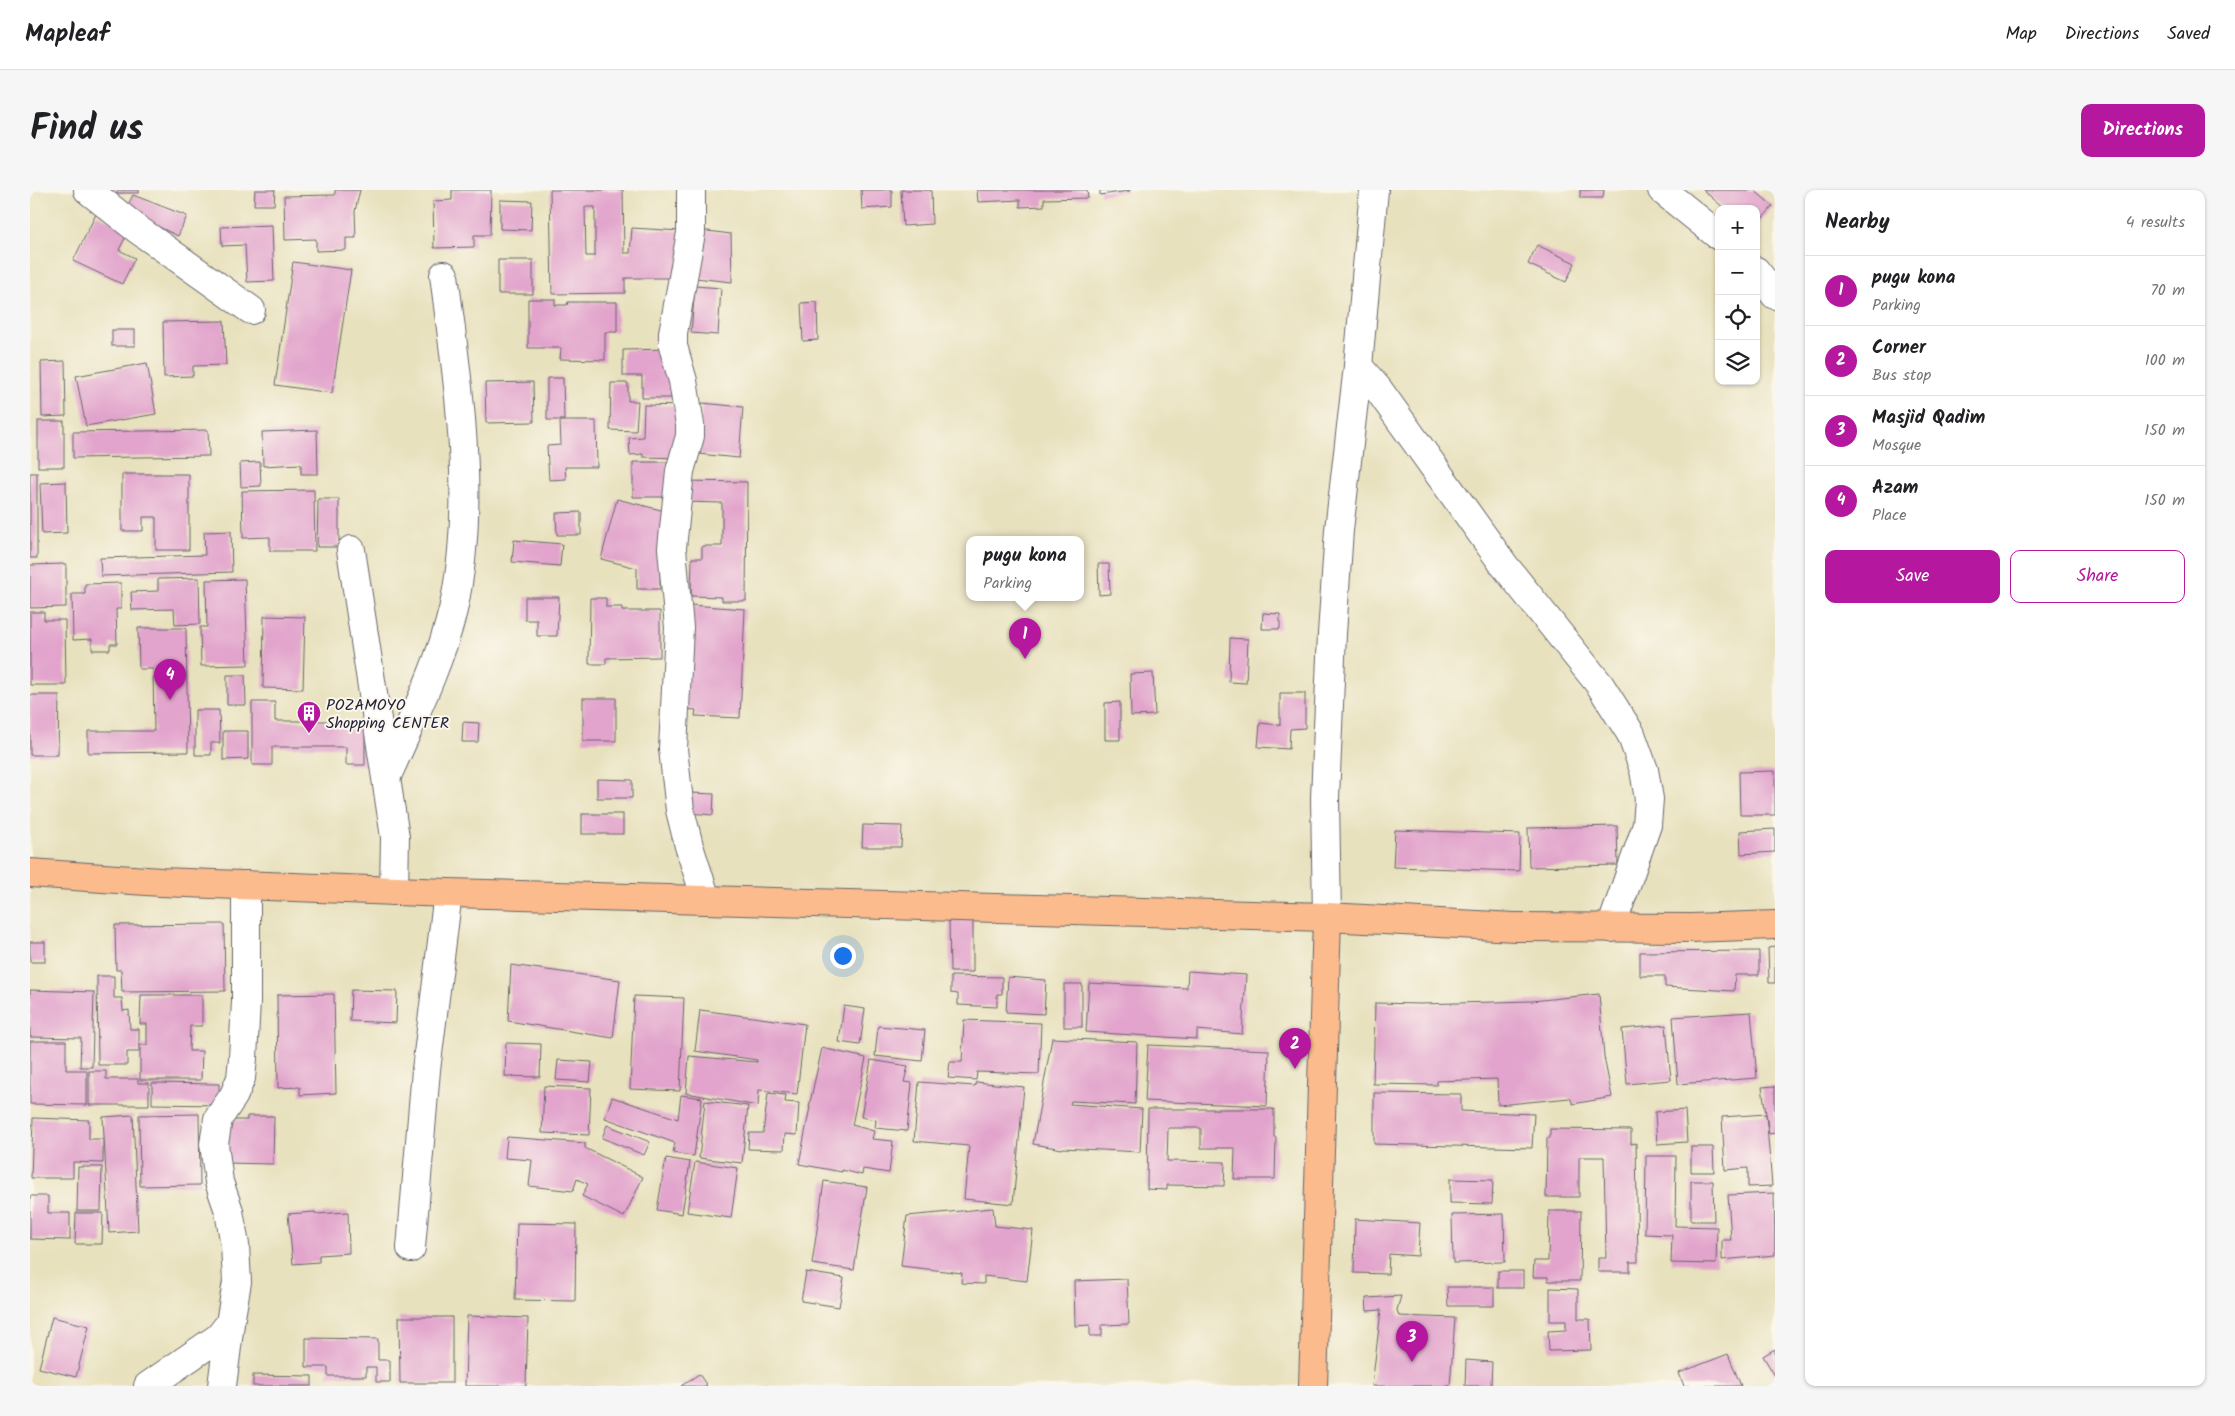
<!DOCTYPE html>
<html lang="en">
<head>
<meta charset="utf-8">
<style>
	body { margin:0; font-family:Kalam,sans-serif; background:#f6f6f6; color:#202124 }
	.controls { position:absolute; right:15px; top:15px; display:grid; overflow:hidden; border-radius:10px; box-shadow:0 1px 4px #0004 }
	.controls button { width:45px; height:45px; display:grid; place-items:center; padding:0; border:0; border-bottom:1px solid #e0e0e0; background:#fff; color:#202124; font:25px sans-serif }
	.you { position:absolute; left:812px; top:765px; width:18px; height:18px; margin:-12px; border:4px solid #fff; border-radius:50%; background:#1a73e8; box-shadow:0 0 0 8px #1a73e833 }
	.badge { display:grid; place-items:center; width:32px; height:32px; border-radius:50%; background:#b5179e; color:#fff; font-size:16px; font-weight:700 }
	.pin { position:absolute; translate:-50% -41px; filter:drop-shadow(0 1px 2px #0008) }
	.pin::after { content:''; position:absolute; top:26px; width:18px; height:15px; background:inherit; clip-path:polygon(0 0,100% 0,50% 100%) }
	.popup { position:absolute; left:936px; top:346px; width:118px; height:65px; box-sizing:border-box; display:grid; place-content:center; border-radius:10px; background:#fff; filter:drop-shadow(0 1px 4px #0005); font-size:16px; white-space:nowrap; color:#757577 }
	.popup b { font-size:19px; color:#202124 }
	.popup::after { content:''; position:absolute; left:50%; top:100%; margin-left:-10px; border:10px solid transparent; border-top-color:#fff }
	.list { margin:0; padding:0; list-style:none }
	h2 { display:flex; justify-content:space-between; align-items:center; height:65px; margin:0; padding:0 20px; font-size:21px }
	h2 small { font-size:16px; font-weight:400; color:#757577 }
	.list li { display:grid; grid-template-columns:32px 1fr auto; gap:15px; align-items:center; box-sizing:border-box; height:70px; padding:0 20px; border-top:1px solid #e0e0e0 }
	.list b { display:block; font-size:19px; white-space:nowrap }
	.list p { margin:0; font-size:16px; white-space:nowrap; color:#757577 }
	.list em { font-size:16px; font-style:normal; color:#757577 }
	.actions { display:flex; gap:10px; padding:15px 20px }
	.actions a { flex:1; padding:11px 0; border:1px solid #b5179e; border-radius:10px; text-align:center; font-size:18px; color:#b5179e }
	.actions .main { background:#b5179e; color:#fff }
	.icon { flex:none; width:28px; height:28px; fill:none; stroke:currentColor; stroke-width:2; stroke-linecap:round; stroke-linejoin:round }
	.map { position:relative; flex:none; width:1745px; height:1196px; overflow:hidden; border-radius:10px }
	header { display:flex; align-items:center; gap:30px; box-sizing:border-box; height:70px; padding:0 25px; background:#fff; border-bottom:1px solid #e0e0e0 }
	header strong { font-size:24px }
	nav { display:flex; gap:28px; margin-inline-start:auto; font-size:18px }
	.intro { display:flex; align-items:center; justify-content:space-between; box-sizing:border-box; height:120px; padding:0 30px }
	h1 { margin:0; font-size:35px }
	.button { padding:12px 22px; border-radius:10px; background:#b5179e; color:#fff; font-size:18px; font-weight:700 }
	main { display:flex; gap:30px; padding:0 30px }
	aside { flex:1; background:#fff; border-radius:10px; box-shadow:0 1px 4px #0004 }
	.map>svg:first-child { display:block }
	.building { fill:#e2a4cc; fill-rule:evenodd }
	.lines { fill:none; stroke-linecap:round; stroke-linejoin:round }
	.minor-casing { stroke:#676569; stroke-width:30 }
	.major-casing { stroke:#676569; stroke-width:30 }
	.minor { stroke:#fff; stroke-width:28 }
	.major { stroke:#fbbb8c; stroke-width:28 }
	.labels { text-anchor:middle; stroke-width:4; stroke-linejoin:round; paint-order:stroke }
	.poi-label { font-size:16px; fill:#22223b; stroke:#fbf7ec; text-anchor:start }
</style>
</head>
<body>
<header>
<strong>Mapleaf</strong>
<nav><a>Map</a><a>Directions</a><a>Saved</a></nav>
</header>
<div class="intro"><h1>Find us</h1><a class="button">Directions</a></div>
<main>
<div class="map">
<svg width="1745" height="1196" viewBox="0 0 1745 1196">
	<rect width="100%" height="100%" fill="#fbf7ec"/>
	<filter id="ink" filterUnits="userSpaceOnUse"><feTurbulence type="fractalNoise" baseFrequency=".02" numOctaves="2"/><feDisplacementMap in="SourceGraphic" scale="10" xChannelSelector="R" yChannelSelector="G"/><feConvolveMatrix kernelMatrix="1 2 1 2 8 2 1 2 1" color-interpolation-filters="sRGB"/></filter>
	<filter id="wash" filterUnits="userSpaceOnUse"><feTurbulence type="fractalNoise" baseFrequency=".0096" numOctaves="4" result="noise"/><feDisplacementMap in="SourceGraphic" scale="20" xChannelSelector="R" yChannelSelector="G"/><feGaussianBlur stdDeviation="1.12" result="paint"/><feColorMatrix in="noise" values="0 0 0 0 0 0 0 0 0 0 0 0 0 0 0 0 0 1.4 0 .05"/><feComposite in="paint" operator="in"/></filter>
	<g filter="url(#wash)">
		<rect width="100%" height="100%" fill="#e8e1be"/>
		<g id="blocks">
			<g class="building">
				<rect x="79" y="0" width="30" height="3"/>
				<path d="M225,0H245L244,15H224Z"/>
				<path d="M305,0H330L325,21L326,48H316V60L286,61V49L255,50L254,6L305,5Z"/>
				<path d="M422,0H461L460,45H444V57L404,58L403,11L422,10Z"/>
				<path d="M520,0H593L594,63H600L602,38L651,41L650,88H595V103L522,104ZM555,17H565V66H556Z"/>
				<path d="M831,0H862V17L832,19Z"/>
				<path d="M871,0H901L902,34L873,36Z"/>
				<path d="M947,0H1057L1058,8L1014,9V16L990,17V10L948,12Z"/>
				<path d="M1070,0H1100V1L1070,5Z"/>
				<path d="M1550,0H1574L1573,8H1550Z"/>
				<path d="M1673,0H1724L1743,16L1726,36V19H1695Z"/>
				<path d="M103,5L157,26L148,46L95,21Z"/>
				<path d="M470,10L502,11L501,40L470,39Z"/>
				<path d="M66,24L99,40L89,60L105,68L92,94L43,71Z"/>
				<path d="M242,35L244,91L217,92L215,55L192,56L191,37Z"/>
				<path d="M670,40L701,44L702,92L665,88Z"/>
				<path d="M1507,55L1545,73L1536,92L1498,74Z"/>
				<rect x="468" y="70" width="35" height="34"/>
				<path d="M263,72L321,80L302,203L245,195Z"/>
				<path d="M665,96L691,98L688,145L661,143Z"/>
				<path d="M498,109H525V115H537L538,112H587V142H575V170L530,169L531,158H498Z"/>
				<path d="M787,112L788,150L773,151L771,113Z"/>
				<path d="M194,131L196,175L163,176V186L134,187L133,132Z"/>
				<rect x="82" y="140" width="23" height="16"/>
				<path d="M642,159L641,208H612V186H593V160Z"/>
				<path d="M35,171L36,226L12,227L11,172Z"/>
				<path d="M117,173L126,224L56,236L46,186Z"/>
				<path d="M517,188H533L534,230H517Z"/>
				<path d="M503,192L504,232L456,233L455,193Z"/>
				<path d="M581,193H598V211H608L606,241L580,240Z"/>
				<path d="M672,213L713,217L709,268L668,264Z"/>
				<path d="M614,215L653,216L651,268L613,267V264L600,265L599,248L613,247Z"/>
				<rect x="8" y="231" width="26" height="46"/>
				<path d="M530,231H566L567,277H535L536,289L519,290L517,256L531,255Z"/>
				<path d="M178,240L179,266L43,268V242Z"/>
				<path d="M287,240L288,284H271V274L233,276L232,242Z"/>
				<path d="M230,272L231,296L211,297L210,273Z"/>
				<path d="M603,272H637L636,307H603Z"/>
				<rect x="0" y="283" width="7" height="85"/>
				<path d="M92,284H159V360H126V327H113V341H92Z"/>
				<path d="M654,291L717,292L716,411H692V407L661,406L662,368H672V356H692V313L654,312Z"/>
				<path d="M36,292L37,343L12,344L10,293Z"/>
				<path d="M284,300L285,361H240V347L213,348L212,301Z"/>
				<path d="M288,309H309V357H287Z"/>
				<path d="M587,309L639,322L630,358V399H607V378L571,369Z"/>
				<path d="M551,322V345H527L526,323Z"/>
				<path d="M201,341L202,382L71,386L70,368L175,365L174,342Z"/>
				<path d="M484,350L532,354L530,376L482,372Z"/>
				<path d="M36,374V417L0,418V375Z"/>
				<path d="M1068,374H1079L1080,404L1069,405Z"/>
				<path d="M169,388L170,434L145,435L144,419L102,420L101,402L128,401V389Z"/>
				<path d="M215,389L218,475L171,476L170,437H177L176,390Z"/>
				<path d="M91,393V419H86L87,454H80V460H62V449L43,450L42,404H55V394Z"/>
				<path d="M495,407H529L527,446H507V430H495Z"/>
				<path d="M560,408H576V417H592V421H630V467L576,468V474H559Z"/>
				<path d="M660,415L715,419L710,528L665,526L666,520L653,519Z"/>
				<path d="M0,422H14V430H35L36,495H0Z"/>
				<path d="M1233,423L1250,424V439H1232Z"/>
				<path d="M234,426L275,427L273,499L233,498Z"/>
				<path d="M108,438H156L158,562L58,563V541H124L123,479H109Z"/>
				<path d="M1200,448L1218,449L1216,493L1199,492Z"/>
				<path d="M1123,483L1125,525L1101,526L1100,484Z"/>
				<path d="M197,485H215L216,515H197Z"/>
				<path d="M1250,503H1275V538L1260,539L1259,559L1228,557L1230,533L1250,535Z"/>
				<path d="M0,505H29L28,565H0Z"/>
				<rect x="553" y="508" width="33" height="43"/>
				<path d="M222,512H245V531H335V575H316V557H242V575H222Z"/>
				<path d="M1090,512V550H1075V513Z"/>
				<path d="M165,520H189L190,553H181V565H165Z"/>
				<path d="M433,532L449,533L448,552H432Z"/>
				<path d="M193,541H218V569L193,570Z"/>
				<path d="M1745,581V625H1710L1709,582Z"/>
				<path d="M567,589L602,590V608H567Z"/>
				<path d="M661,603L684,604L683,625L659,623Z"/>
				<rect x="552" y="624" width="41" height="20"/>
				<path d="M833,635L872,636L871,657H832Z"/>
				<path d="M1587,636L1588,675L1499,677L1498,638Z"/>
				<path d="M1745,639V662L1711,664L1710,641Z"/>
				<path d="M1365,640L1490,644L1489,681L1363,677Z"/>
				<path d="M919,728H943V782H920Z"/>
				<path d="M194,734L195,801L92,802L91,780H86L85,735Z"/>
				<rect x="0" y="752" width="15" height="20"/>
				<path d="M1745,757V793H1739L1738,758Z"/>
				<path d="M1729,761V785H1705L1704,801L1635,797V786H1610V762Z"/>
				<path d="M481,775L590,790L583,848L478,831Z"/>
				<path d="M1158,781L1216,785L1212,844L1167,840V849L1056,842L1059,793L1157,798Z"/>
				<path d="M67,786H84V808H92L93,821L99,820L100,839H109V862H97V875H68Z"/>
				<path d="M921,786L972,787V804H967V817L928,815V804L921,803Z"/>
				<path d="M978,787L1016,790L1014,824L976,822Z"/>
				<rect x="1034" y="794" width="18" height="43"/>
				<path d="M0,800L64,802L62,877H50L51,848L0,847Z"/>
				<path d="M321,800L367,801L366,833L320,831Z"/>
				<path d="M304,804L306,903L270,905V897L248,898L247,805Z"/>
				<path d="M1569,804L1574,867L1582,907L1543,914L1540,908L1468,915L1467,889L1407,891V895L1343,894L1345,813L1390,814L1502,811Z"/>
				<path d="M111,805H172V836H160L159,861H172L171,890H110V855H117V834H110Z"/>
				<path d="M604,806L654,808L650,901L600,899Z"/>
				<path d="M814,816L835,819L830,855L809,852Z"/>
				<path d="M670,820L775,834L767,904L729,900L728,916L656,903L659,866L727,872V870L665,861Z"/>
				<path d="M1721,822L1727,888L1648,894L1643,827Z"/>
				<path d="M934,830L1011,833L1009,884L947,882L946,890L918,888L920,872H932Z"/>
				<path d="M1636,835L1641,890L1597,894L1592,839Z"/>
				<path d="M848,836L895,840L892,871L845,866Z"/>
				<path d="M1022,848L1107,852L1105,914L1041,911L1040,914L1112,919L1110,962L1033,958L1032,959L1003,954Z"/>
				<path d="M0,851H36V880H57V915L0,914Z"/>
				<path d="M476,853L511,854L510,887L475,886Z"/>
				<path d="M1118,855L1239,860L1237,916L1115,911Z"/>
				<path d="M792,858L836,868L822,935L844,941L842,949L863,951L859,983L833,979L832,985L812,980V982L769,974L780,917H779Z"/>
				<path d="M528,870L562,872L560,892L526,890Z"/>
				<path d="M841,870L878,876L874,892L882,893L877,941L845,938L846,930L831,927Z"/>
				<path d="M59,881H76V889H108V893H119V915H59Z"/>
				<path d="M889,892L945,896L946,892L994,897L983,1014L934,1009L939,956L884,951Z"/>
				<path d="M122,893L189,894V915L122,914Z"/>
				<path d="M514,896L561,898L559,945L512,943Z"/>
				<path d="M1745,896V943L1739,944L1732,897Z"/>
				<path d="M738,903L756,905L755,912L769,913L767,945L755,944L754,960L718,959L719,943H733Z"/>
				<path d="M1344,903L1431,904V921L1504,924L1502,958L1344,954Z"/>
				<path d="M651,905L672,908L664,966L643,963L645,953L575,928L582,907L648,929Z"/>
				<path d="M675,911L718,916L712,973L669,968Z"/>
				<path d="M1118,919H1244V947H1246L1245,989H1204L1205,958H1171V938H1138L1137,971L1195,972L1194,996L1137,995V1000L1117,999Z"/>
				<path d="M1655,920L1657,952L1627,954L1625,922Z"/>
				<path d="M169,924L170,995L110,996L109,925Z"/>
				<path d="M1736,924L1742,996L1718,997V978L1695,980L1692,927Z"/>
				<path d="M103,925L108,1041L79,1043L73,927Z"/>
				<path d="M217,926H244L243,974L193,973L194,930H217Z"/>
				<path d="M3,928L59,930V949H73V973L43,972V988H1Z"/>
				<path d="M577,935L620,952L614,965L572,948Z"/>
				<path d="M1520,939L1601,940V954L1606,953L1608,1072H1600V1082H1568V1068H1576L1574,967H1549V1007H1516L1517,948H1520Z"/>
				<path d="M477,947L555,953V958L613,987L594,1027L552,1006L558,994L547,989L543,1001L499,996L502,970L475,968Z"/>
				<path d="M1661,957H1683L1684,982H1661Z"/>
				<path d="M1616,966H1646L1645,1036L1687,1037L1686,1074L1641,1073L1642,1045L1615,1044Z"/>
				<path d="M636,968L660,972L652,1024L627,1020Z"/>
				<path d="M665,972L708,978L701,1028L657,1022Z"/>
				<path d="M48,977H72L71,1021H47Z"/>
				<path d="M1420,989L1463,990L1462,1014L1420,1013Z"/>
				<path d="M794,991L837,997L824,1080L782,1074Z"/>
				<path d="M1661,991H1683L1684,1031H1661Z"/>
				<path d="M1744,1003L1745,1065L1692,1070V1050H1701L1698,1005Z"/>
				<path d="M0,1006H18V1023H40V1050L0,1049Z"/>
				<path d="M963,1018L965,1036L1003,1040L997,1091L954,1086V1094L931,1093L932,1083L871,1076L877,1026Z"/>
				<path d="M1519,1021H1551L1550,1091H1518V1087H1503L1504,1071H1518Z"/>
				<path d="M285,1022L286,1024L318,1022L319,1063L289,1065V1072L263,1074L258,1024Z"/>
				<path d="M46,1023H73L72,1054H45Z"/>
				<path d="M1474,1024L1475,1072L1423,1073L1422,1025Z"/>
				<path d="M1325,1029L1390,1033L1388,1066L1359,1064L1358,1084L1324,1083Z"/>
				<path d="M487,1033L546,1034L545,1111L485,1110Z"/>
				<rect x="1468" y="1081" width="25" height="17"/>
				<path d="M776,1082L814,1088L809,1117L771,1111Z"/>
				<path d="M1097,1089L1099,1134L1072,1135V1146H1060V1135L1045,1136L1044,1091Z"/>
				<path d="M1417,1097H1464V1116H1418Z"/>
				<path d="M1520,1098L1548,1099V1129H1560L1561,1160L1519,1161L1518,1141L1536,1140V1131H1520Z"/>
				<path d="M1371,1106L1367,1120L1369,1126L1425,1128L1420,1196H1342L1351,1120L1337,1121L1336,1108Z"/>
				<path d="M437,1126L498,1128L496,1196H435Z"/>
				<path d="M22,1127L59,1136L46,1187L9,1178Z"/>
				<path d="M369,1127H422V1193H370Z"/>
				<path d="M276,1148L348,1149V1170H360V1192H346V1177H336V1186H298V1177H276Z"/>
				<path d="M1745,1159V1186L1733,1166Z"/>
				<path d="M1698,1164L1711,1196H1654L1649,1183Z"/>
				<path d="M1436,1170L1462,1172L1461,1196H1435Z"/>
				<path d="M669,1184L677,1196H651Z"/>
				<path d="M223,1185L282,1186V1196H223Z"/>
			</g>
		</g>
	</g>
	<g filter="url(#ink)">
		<use href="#blocks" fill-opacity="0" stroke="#676569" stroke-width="1"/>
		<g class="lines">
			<defs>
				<g id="minor">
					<path d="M58,0L107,39L221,120"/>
					<path d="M661,0V43L643,143V156L653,191L660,235V246L650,281L642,358L649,438L643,559L650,620L659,656L676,709"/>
					<path d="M1632,0L1689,46"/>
					<path d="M1726,81L1745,105"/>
					<path d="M1328,176L1348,199L1474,375L1570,495L1601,544L1614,580L1619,609L1617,635L1581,738"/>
					<path d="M321,360L365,647L364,701"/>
					<path d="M357,586C380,534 410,475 423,420C447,312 428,194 414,85"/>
					<path d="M1297,727L1295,608L1302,444L1309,340L1328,176L1344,0"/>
					<path d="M381,1058L396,880L418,703"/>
					<path d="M118,1196L189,1147L200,1133L207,1092L205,1055L199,1021L189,992L184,954L188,929L204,905L211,888L213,868L216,811V695"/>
					<path d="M192,1196L200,1133"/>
				</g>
				<g id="major">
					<path d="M0,683L131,692L418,703L1297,727L1485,737L1661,738L1745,735"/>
					<path d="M1283,1196L1297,727"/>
				</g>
			</defs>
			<use href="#minor" class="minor-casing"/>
			<use href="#major" class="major-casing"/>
			<use href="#minor" class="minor"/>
			<use href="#major" class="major"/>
		</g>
	</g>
	<defs>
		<symbol id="building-pin" viewBox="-11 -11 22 30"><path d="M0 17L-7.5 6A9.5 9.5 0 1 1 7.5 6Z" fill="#b5179e" stroke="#fbf7ec"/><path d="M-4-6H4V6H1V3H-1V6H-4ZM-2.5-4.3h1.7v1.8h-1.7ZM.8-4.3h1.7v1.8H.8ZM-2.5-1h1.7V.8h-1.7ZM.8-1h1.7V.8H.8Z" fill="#fff"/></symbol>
	</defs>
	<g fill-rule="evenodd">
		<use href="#building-pin" x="265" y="509" width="28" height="38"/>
	</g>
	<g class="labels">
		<g class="poi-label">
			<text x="296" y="520">POZAMOYO<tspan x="296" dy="18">Shopping CENTER</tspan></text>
		</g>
	</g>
</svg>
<div class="controls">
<button>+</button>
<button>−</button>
<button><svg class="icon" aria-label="locate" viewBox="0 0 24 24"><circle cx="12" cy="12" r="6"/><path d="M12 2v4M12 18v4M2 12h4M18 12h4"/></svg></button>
<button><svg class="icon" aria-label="layers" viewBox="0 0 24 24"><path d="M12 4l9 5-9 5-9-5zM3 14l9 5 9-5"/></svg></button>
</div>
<div class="you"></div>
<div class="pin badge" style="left:995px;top:469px">1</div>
<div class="popup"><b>pugu kona</b>Parking</div>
<div class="pin badge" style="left:1265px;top:879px">2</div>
<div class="pin badge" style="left:1382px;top:1172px">3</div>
<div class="pin badge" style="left:140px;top:510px">4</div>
</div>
<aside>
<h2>Nearby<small>4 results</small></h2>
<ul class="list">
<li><span class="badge">1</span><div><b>pugu kona</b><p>Parking</p></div><em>70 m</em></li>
<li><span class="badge">2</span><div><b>Corner</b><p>Bus stop</p></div><em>100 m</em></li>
<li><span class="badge">3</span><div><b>Masjid Qadim</b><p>Mosque</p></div><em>150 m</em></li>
<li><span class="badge">4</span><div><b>Azam</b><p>Place</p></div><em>150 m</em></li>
</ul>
<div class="actions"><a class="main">Save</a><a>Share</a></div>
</aside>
</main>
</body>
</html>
